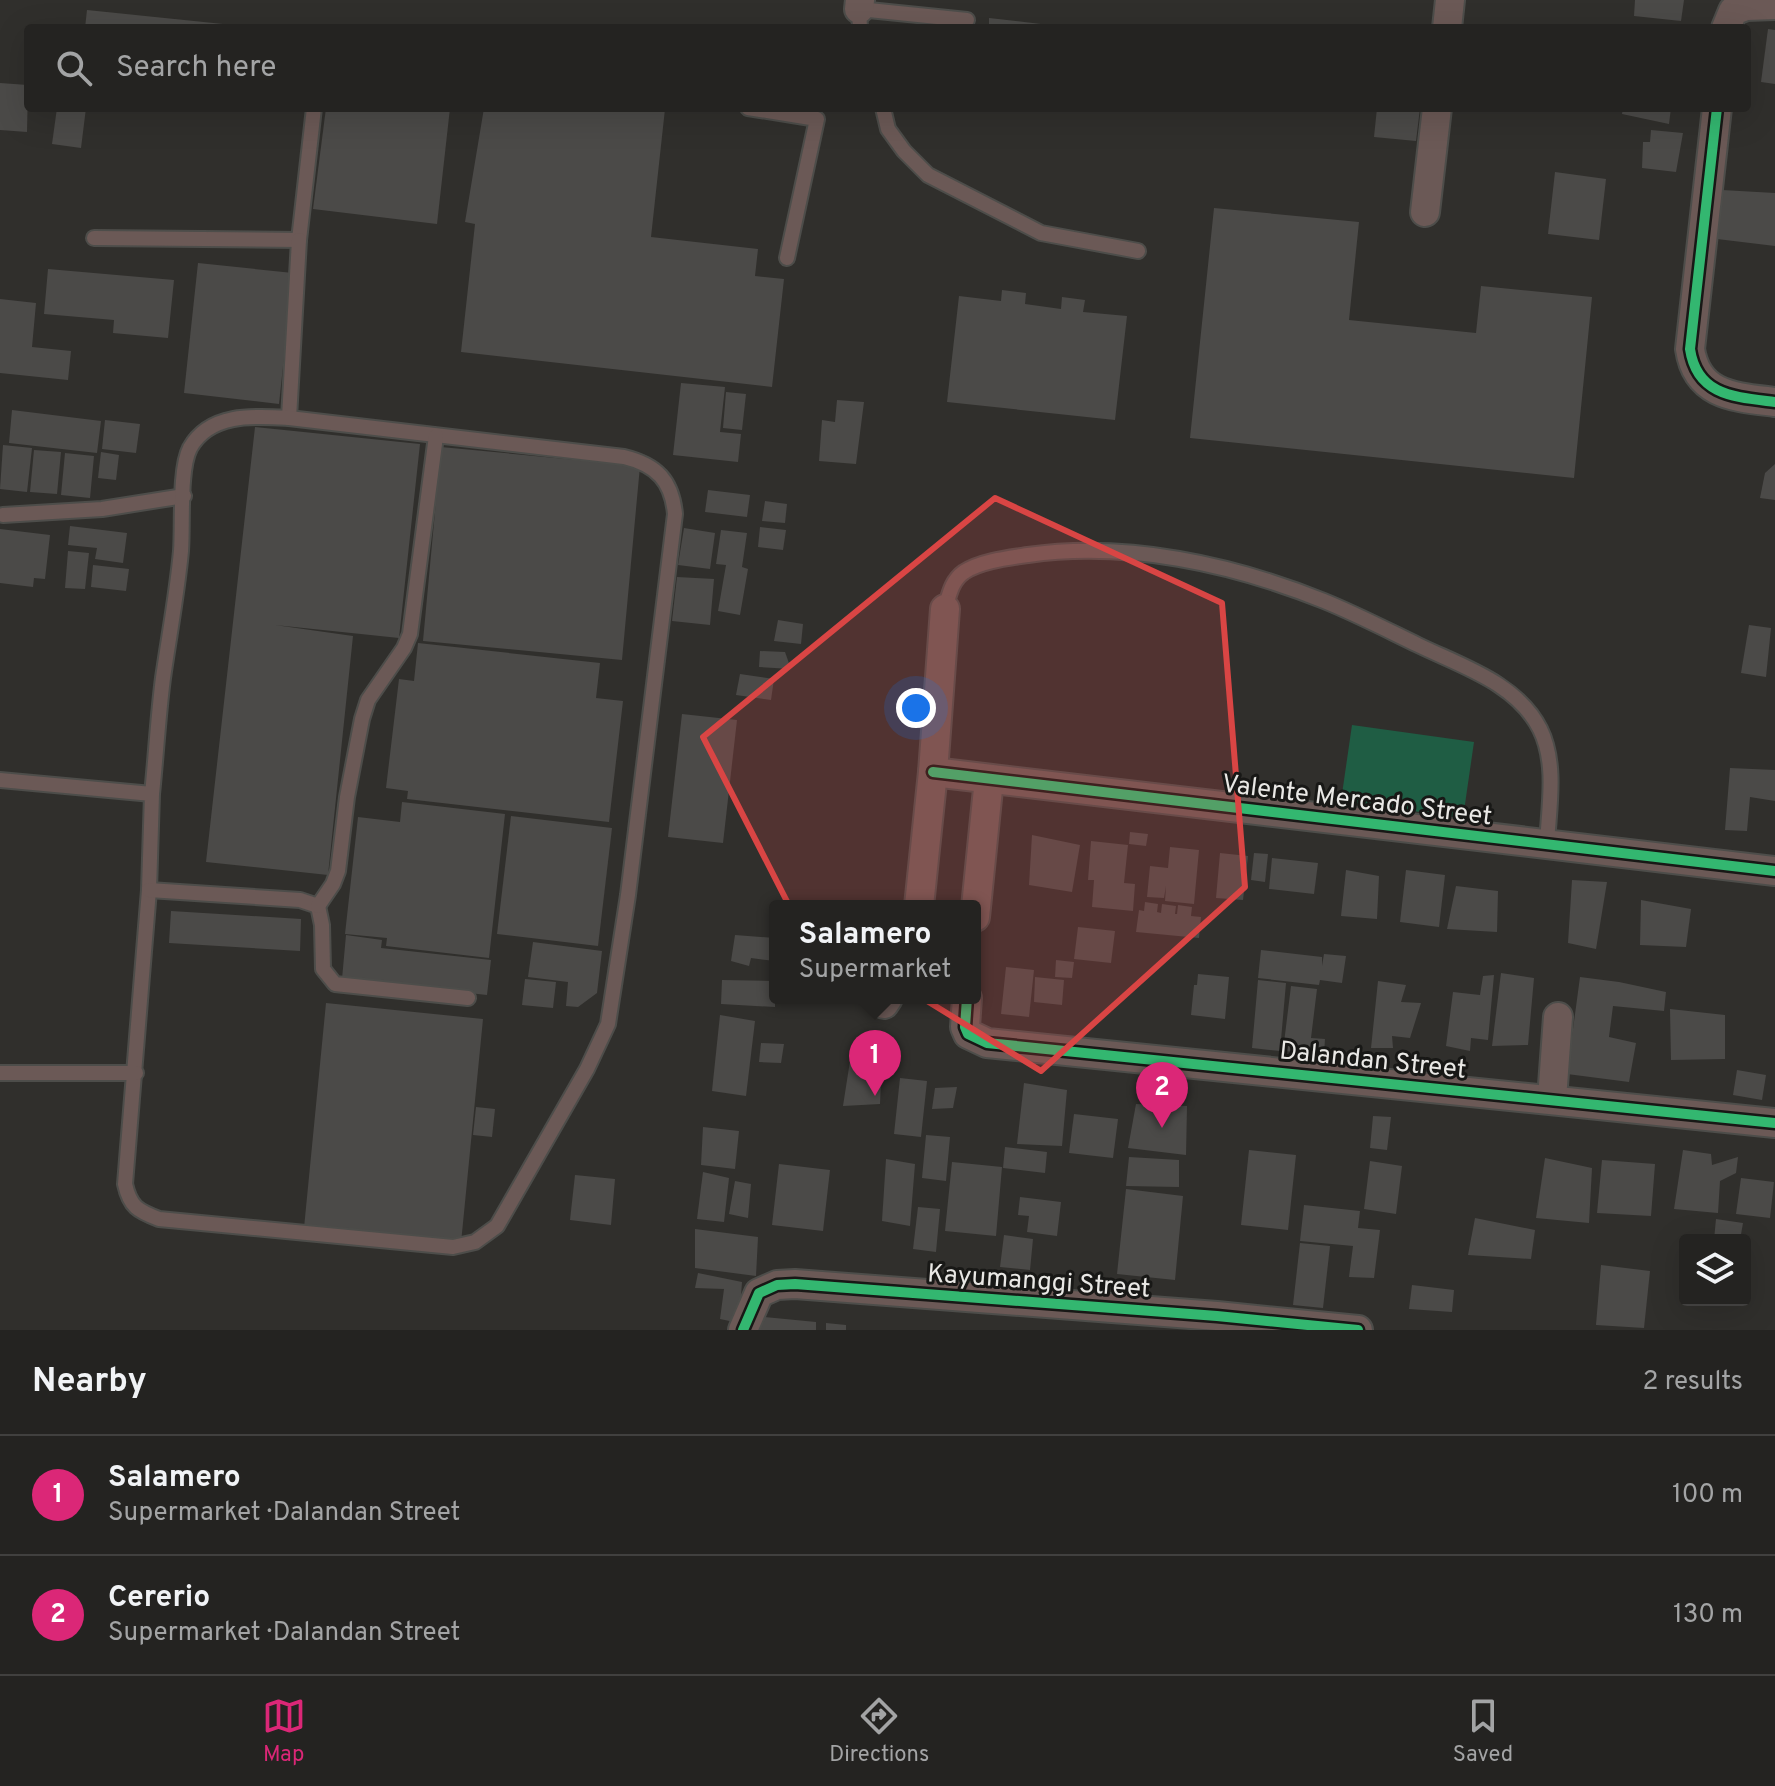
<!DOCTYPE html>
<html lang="en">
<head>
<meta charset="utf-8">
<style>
	body { margin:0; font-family:Overpass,sans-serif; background:#2c2b2a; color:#f1f3f6 }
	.controls { position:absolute; right:24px; bottom:24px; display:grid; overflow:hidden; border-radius:8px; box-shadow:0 8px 32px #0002 }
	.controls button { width:72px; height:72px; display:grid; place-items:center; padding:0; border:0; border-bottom:2px solid #41403f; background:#242321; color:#f1f3f6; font:40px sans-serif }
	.you { position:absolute; left:916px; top:708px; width:28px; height:28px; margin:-20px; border:6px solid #fff; border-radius:50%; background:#1a73e8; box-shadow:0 0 0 12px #1a73e833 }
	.badge { display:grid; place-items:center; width:52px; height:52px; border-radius:50%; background:#db2777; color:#fff; font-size:26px; font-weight:700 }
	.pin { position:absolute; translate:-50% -66px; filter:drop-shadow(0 2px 4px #0008) }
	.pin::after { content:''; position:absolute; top:42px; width:28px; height:24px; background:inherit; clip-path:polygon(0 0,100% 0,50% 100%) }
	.popup { position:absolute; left:769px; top:900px; width:212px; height:104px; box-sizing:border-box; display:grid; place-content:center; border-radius:8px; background:#242321; filter:drop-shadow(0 2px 6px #0005); font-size:26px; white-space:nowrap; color:#a3a4a5 }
	.popup b { font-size:30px; color:#f1f3f6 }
	.popup::after { content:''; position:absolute; left:50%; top:100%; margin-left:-16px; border:16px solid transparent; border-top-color:#242321 }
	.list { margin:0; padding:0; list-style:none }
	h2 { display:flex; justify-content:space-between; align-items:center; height:104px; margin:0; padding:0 32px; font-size:34px }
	h2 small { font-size:26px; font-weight:400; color:#a3a4a5 }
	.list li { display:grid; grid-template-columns:52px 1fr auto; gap:24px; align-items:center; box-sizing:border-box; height:120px; padding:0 32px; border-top:2px solid #41403f }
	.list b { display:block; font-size:30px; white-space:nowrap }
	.list p { margin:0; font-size:26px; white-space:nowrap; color:#a3a4a5 }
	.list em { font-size:26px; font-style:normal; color:#a3a4a5 }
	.icon { flex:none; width:44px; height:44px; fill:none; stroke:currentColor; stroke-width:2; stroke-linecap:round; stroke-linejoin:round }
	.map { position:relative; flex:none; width:1775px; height:1330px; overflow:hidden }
	.search { position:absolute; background:#242321; box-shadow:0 8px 32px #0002; left:24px; right:24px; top:24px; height:88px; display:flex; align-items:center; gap:20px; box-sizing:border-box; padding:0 28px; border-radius:8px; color:#a3a4a5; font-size:30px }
	.sheet { height:344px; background:#242321 }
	nav { display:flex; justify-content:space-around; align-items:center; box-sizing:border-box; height:112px; border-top:2px solid #41403f; background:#242321; font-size:22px; color:#a3a4a5 }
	nav a { display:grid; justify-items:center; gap:4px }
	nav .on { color:#db2777 }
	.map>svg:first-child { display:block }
	.green { fill:#1f5d44 }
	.building { fill:#4b4a48 }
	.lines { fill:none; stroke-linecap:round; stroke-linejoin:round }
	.lane-casing { stroke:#4d4d4a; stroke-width:18 }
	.street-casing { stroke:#4d4d4a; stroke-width:32 }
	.lane { stroke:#6b5956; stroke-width:14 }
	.street { stroke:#6b5956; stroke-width:28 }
	.cycleway-casing { stroke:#181816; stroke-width:15 }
	.cycleway { stroke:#33b770; stroke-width:10 }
	.marked { fill:#d94544; fill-opacity:0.2; stroke:#d94544; stroke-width:6; stroke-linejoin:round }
	.labels { text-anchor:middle; stroke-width:6; stroke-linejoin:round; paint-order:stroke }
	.street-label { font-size:26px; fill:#e9e8e5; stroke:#181816 }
</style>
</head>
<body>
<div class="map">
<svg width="1775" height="1330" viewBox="0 0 1775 1330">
	<rect width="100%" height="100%" fill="#302f2c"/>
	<path class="green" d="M1352,725L1474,742L1463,818L1341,801Z"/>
	<g class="building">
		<path d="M1635,0H1684L1681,21L1634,16Z"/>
		<path d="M87,10L223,24L222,28H85Z"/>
		<path d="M989,18L1041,24V28H989Z"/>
		<path d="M1768,29L1775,30V84L1761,82Z"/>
		<path d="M0,83L28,85L27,132L0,130Z"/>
		<path d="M57,108H86L81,148L52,144Z"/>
		<path d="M326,108H450L437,224L313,209Z"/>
		<path d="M484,108L665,109L651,237L758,249L755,276L784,279L772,387L461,352L475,224L465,222Z"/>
		<path d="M1377,108H1420L1416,141L1374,137Z"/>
		<path d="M1623,108H1671L1669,124L1622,114Z"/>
		<path d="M1651,130L1683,133L1676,172L1642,168L1643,142H1650Z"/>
		<path d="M1555,172L1606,179L1599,240L1548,234Z"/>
		<path d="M1722,190L1775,193V246L1717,239Z"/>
		<path d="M1214,208L1359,222L1349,320L1476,333L1481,286L1592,297L1574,478L1190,438Z"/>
		<path d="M198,263L293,273L279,404L184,393Z"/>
		<path d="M48,269L174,280L168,338L113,333L114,320L44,314Z"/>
		<path d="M1002,290L1026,293L1025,304L1061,309L1062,297L1085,300L1083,312L1127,316L1115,420L947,402L959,296L1001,301Z"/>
		<path d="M0,299L36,303L32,347L71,351L68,380L0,373Z"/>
		<path d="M681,383L725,387L720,432L741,434L738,462L673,455Z"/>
		<path d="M726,392L746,394L742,430L723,428Z"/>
		<path d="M837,400L864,402L856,464L819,461L822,420L835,422Z"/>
		<path d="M12,410L101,421L97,453L9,443Z"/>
		<path d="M105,420L140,424L136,453L102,449Z"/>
		<path d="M255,427L420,444L399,638L275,625L353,636L328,875L206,862Z"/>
		<path d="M3,445L32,448L27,492L0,489Z"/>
		<path d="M441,447L640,466L622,660L423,641Z"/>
		<path d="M34,450L61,452L57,494L30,492Z"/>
		<path d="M101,452L119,455L116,480L98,478Z"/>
		<path d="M65,453L94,456L90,498L61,495Z"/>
		<path d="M1775,464V500L1760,498L1765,473Z"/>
		<path d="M708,490L750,495L747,517L705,512Z"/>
		<path d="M765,501L787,504L785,523L762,521Z"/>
		<path d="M70,526L127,533L123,563L95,559L97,548L68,545Z"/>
		<path d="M760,527L786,530L783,550L758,547Z"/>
		<path d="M684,528L715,533L710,569L678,565Z"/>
		<path d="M0,529L50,535L45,579L34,578L33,587L0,583Z"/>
		<path d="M721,530L747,533L742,567L748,569L740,615L718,611L726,565L716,564Z"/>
		<path d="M68,551L89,553L85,589L65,588Z"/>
		<path d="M93,565L129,569L126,591L91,587Z"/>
		<path d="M677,577L714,579L710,625L672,621Z"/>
		<path d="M778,620L803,624L801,644L774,641Z"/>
		<path d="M1749,625L1771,628L1766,677L1741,673Z"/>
		<path d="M418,643L600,663L596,698L623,701L609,822L407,799L408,791L386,788L399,679L414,681Z"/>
		<path d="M760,651L785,652L791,669L759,667Z"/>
		<path d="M740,674L774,679L771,700L736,695Z"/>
		<path d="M682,714L737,720L723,843L668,837Z"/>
		<path d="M1730,768L1775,770V801L1750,797L1747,831L1725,830Z"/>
		<path d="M402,802L505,814L489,958L386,946L387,938L345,934L358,817L400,822Z"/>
		<path d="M511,816L612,828L598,946L497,934Z"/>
		<path d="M1130,832L1148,834L1146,846L1129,844Z"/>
		<path d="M1032,835L1080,845L1072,892L1029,885Z"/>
		<path d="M1091,841L1128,845L1124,883L1135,884L1133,911L1092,907L1094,880H1088Z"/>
		<path d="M1170,847L1199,850L1194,904L1165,901L1166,886L1164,898L1147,897L1150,866L1168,868Z"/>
		<path d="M1220,853L1248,856L1243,900L1216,898Z"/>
		<path d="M1254,853L1268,854L1265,882L1251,880Z"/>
		<path d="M1272,858L1318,863L1314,894L1269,889Z"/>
		<path d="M1346,870L1379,876L1377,919L1341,916Z"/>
		<path d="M1406,870L1445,875L1439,927L1400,922Z"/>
		<path d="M1572,880L1607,882L1596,949L1568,943Z"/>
		<path d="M1456,886L1498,891L1497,932L1447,929Z"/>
		<path d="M1641,900L1691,909L1686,947L1640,945Z"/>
		<path d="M1145,902L1158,904L1157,912L1161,913L1162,904L1176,906L1175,914H1177L1178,905L1192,907L1191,916L1201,917L1199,938L1136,932L1139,910L1144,911Z"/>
		<path d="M171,911L301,919L300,951L169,943Z"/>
		<path d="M1078,927L1115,931L1111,963L1074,959Z"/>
		<path d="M346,935L382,940L381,948L491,960L487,995L342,979Z"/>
		<path d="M735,935L775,938V961L751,958L749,966L731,961Z"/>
		<path d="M533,942L602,951L597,993L578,1007L566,1006L568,982L528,977Z"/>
		<path d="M1261,950L1322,957V966L1324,954L1346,956L1342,983L1320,980L1319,985L1258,978Z"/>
		<path d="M1056,960L1074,962L1072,978L1055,977Z"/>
		<path d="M1006,967L1034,970L1029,1017L1001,1014Z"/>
		<path d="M1501,973L1534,978L1528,1045L1492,1046Z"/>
		<path d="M1198,974L1229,977L1225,1019L1191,1015L1194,985H1197Z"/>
		<path d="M1494,975L1488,1040L1471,1038L1470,1051L1446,1046L1453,992L1480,995L1483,976Z"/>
		<path d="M1035,977L1064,980L1062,1005L1034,1002Z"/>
		<path d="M1580,977L1619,982L1666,992L1664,1011L1613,1006L1609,1037L1636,1043L1629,1082L1567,1074Z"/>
		<path d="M525,979L556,982L553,1008L522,1005Z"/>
		<path d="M722,980L775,981V1007L721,1004Z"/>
		<path d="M1258,980L1286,983L1280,1051L1252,1048Z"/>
		<path d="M1378,981L1406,985L1401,1002L1421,1003L1410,1038L1392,1036L1393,1048H1371Z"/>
		<path d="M1291,986L1317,989L1311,1038L1325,1039L1324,1054L1283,1051Z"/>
		<path d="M326,1003L483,1019L461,1243L304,1228Z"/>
		<path d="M1670,1009L1725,1015V1059L1671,1060Z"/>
		<path d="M720,1015L755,1021L746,1096L712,1091Z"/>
		<path d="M761,1043L784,1044L781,1063L759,1062Z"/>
		<path d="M850,1061H882L880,1104L843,1106Z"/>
		<path d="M1737,1070L1766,1075L1762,1100L1733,1095Z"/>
		<path d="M900,1078L927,1081L921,1137L894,1134Z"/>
		<path d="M1024,1083L1067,1090L1062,1146L1017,1144Z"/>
		<path d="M957,1087L953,1108L932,1109L935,1088Z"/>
		<path d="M1136,1104L1187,1106L1186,1155L1128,1148Z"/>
		<path d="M476,1107L495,1109L492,1137L473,1135Z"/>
		<path d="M1074,1114L1118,1119L1113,1158L1069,1153Z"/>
		<path d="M1373,1116L1391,1117L1387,1150L1370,1148Z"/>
		<path d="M703,1127L739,1131L735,1169L701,1165Z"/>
		<path d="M926,1135L950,1137L946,1181L922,1178Z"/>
		<path d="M1005,1147L1047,1152L1045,1173L1003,1168Z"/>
		<path d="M1249,1150L1296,1155L1288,1230L1241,1225Z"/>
		<path d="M1683,1150L1711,1154L1712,1165L1738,1157L1736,1173L1720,1181L1718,1213L1674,1209Z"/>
		<path d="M1129,1157L1179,1160V1187L1126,1186Z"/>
		<path d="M1545,1158L1592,1168L1589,1223L1536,1218Z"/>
		<path d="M886,1159L915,1164L910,1226L882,1221Z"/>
		<path d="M1602,1160L1655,1164L1651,1216L1597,1213Z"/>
		<path d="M1370,1161L1402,1166L1396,1214L1364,1209Z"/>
		<path d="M952,1162L1002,1167L996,1236L945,1231Z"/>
		<path d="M779,1164L830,1170L823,1231L772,1225Z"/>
		<path d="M703,1172L729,1178L724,1222L697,1219Z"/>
		<path d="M575,1175L615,1179L611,1225L570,1220Z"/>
		<path d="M1741,1178L1774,1182L1770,1218L1736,1214Z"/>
		<path d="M735,1181L751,1184L748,1218L729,1214Z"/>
		<path d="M1126,1189L1183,1196L1175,1280L1117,1274Z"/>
		<path d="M1020,1197L1061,1202L1057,1236L1027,1232L1029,1216L1018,1215Z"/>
		<path d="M1304,1205L1360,1211L1358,1228L1380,1230L1374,1278L1349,1277L1353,1246L1300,1241Z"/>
		<path d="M918,1207L940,1209L936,1252L913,1249Z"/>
		<path d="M1475,1218L1535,1230L1531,1259L1468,1255Z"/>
		<path d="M1716,1219L1743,1223L1740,1240H1714Z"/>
		<path d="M695,1229L758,1237L756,1276L695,1268Z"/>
		<path d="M1004,1235L1033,1239L1030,1270L1000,1267Z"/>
		<path d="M1300,1243L1330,1246L1323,1308L1293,1305Z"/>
		<path d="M1601,1265L1650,1271L1644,1328L1596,1325Z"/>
		<path d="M698,1273L742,1282L739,1323L720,1319L724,1289L695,1288Z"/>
		<path d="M1412,1285L1454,1290L1452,1312L1409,1309Z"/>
		<path d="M755,1316L816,1322V1330H754Z"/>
		<path d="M826,1323L846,1325V1330H826Z"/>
	</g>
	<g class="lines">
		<defs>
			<g id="lane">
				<path d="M860,28L859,9L967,20"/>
				<path d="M748,108L817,119L787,258"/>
				<path d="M883,108L888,129L904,151L928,175L1041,233L1138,251"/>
				<path d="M94,238L299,240L314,108"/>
				<path d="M289,418L299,240"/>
				<path d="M3,515L102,509L184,496"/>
				<path d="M945,609C949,596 951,581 964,572C981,561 1008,558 1028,555C1127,541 1232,564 1324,601C1356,614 1387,630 1418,645C1461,666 1517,683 1540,729C1557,763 1549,807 1547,843"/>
				<path d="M0,780L152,794C156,756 158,717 163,678C169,636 177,594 181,551C183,525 179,469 190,448C210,412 256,416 289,418L624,457C657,465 672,481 675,514L628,895L608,1024L587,1069L497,1226L475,1242L453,1247L159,1219C138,1211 130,1207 125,1184L149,890L152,794"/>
				<path d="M149,890L300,900L318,906L322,925L323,969L335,984L468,998"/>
				<path d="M318,906L333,884L338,871L347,797L362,719L368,700L404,648L410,634L436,436"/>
				<path d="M0,1073H136"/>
			</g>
			<g id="street">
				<path d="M859,9L860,0"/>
				<path d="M1447,28L1450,0"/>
				<path d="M1726,28L1733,11L1746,6L1775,5"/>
				<path d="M1717,108L1690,349C1697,396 1735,397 1775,402"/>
				<path d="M1425,212L1437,108"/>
				<path d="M933,772L1775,871"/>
				<path d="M919,906L933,772L945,609"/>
				<path d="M975,917L989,779"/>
				<path d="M967,998L965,1027L968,1034L987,1043L1775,1123"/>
				<path d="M884,1004L888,998"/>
				<path d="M1552,1099L1558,1017"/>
				<path d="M743,1330L759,1293L777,1285L795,1284L1217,1316L1358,1330"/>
			</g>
		</defs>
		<use href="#lane" class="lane-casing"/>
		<use href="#street" class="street-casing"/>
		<use href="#lane" class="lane"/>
		<use href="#street" class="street"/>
		<defs>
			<g id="cycleway">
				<path d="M1717,108L1690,349C1697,396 1735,397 1775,402"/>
				<path d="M933,772L1775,871"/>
				<path d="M967,998L965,1027L968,1034L987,1043L1775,1123"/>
				<path d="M743,1330L759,1293L777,1285L795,1284L1217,1316L1358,1330"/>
			</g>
		</defs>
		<use href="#cycleway" class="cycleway-casing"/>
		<use href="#cycleway" class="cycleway"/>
	</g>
	<path class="marked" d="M995,498L1222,603L1245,887L1041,1071L797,921L703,737Z"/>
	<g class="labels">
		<g class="street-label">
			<text transform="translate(1357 799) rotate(7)" y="9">Valente Mercado Street</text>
			<text transform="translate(1373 1059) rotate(6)" y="9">Dalandan Street</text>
			<text transform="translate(1039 1280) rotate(4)" y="9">Kayumanggi Street</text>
		</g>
	</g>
</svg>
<div class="controls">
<button><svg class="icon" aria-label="layers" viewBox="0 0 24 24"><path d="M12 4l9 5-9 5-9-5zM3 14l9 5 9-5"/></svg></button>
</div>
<div class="you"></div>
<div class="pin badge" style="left:875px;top:1096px">1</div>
<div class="popup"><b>Salamero</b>Supermarket</div>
<div class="pin badge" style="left:1162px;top:1128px">2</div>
<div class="search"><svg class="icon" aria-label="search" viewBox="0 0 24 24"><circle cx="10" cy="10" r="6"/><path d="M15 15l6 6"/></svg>Search here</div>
</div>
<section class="sheet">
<h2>Nearby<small>2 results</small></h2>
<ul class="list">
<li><span class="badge">1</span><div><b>Salamero</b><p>Supermarket · Dalandan Street</p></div><em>100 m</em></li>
<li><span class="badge">2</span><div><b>Cererio</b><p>Supermarket · Dalandan Street</p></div><em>130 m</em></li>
</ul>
</section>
<nav>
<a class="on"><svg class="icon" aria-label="map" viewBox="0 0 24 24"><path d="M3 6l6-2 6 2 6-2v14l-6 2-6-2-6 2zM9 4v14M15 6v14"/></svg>Map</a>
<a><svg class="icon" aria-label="directions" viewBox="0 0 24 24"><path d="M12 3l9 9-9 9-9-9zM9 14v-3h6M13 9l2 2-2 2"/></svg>Directions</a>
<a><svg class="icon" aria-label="saved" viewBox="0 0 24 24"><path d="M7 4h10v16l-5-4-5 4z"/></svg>Saved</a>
</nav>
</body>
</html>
